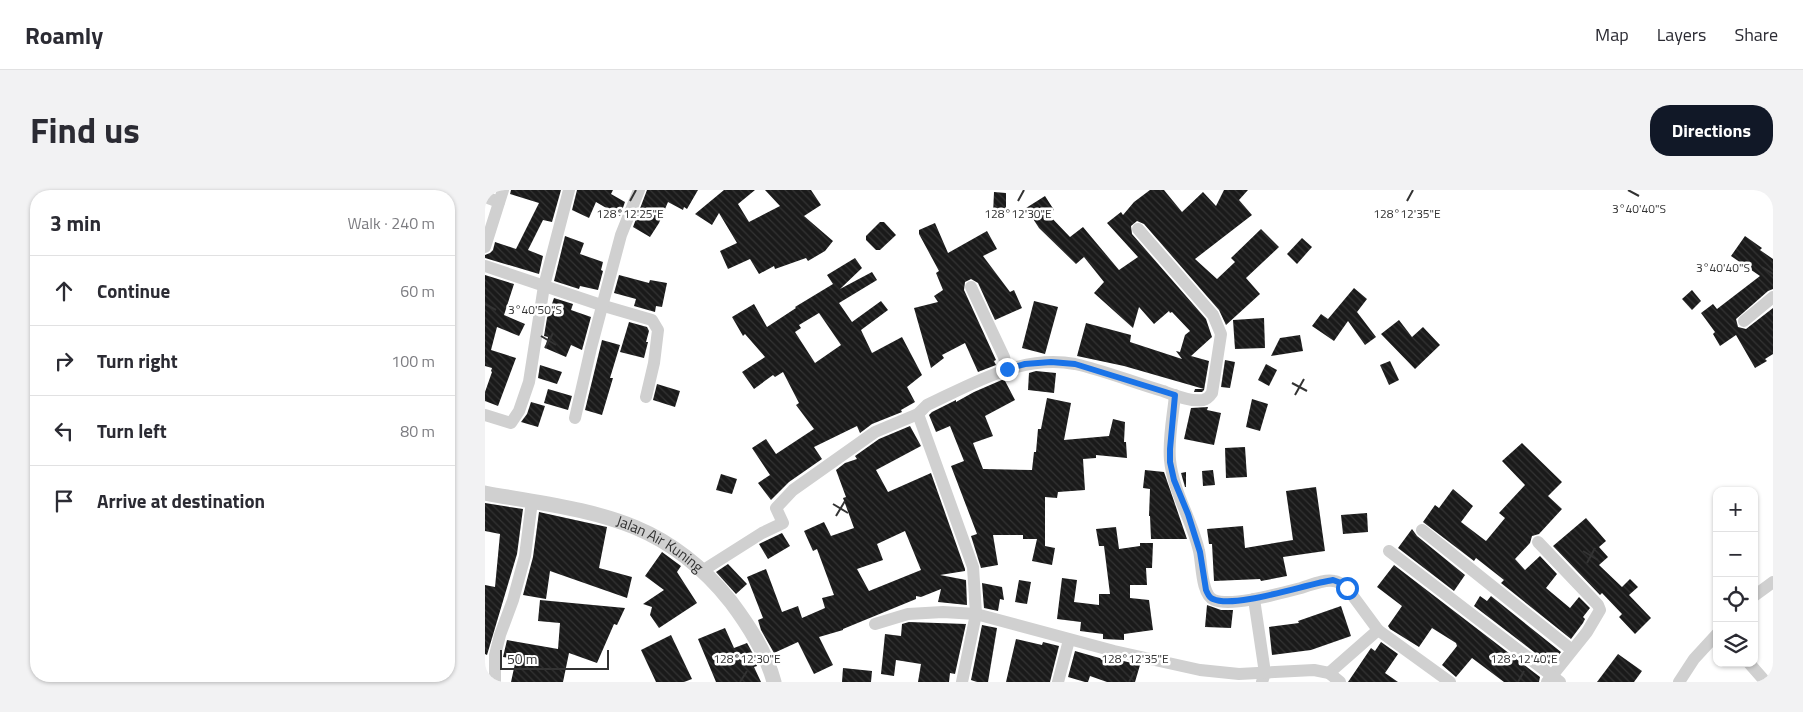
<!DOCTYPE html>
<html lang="en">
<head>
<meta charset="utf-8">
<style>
	body { margin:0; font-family:"Titillium Web",sans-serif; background:#f2f2f3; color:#2b2b33 }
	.controls { position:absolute; right:15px; bottom:15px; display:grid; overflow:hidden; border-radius:10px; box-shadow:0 1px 4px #0004 }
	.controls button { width:45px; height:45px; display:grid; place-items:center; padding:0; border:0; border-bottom:1px solid #e1e1e2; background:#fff; color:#2b2b33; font:25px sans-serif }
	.scale { position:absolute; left:15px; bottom:12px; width:109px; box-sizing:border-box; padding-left:5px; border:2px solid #333; border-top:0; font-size:14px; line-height:18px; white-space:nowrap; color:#333; -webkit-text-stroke:4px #fff; paint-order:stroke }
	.stop { position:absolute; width:15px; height:15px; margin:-11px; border:4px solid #1a73e8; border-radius:50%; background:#fff }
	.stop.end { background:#1a73e8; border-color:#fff; box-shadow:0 1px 5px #0008 }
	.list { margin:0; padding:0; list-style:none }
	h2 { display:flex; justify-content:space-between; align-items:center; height:65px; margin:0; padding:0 20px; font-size:21px }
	h2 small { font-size:16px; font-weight:400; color:#7c7c81 }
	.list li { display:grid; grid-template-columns:32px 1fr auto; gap:15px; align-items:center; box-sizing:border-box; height:70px; padding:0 20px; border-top:1px solid #e1e1e2 }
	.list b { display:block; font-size:19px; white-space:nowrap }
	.list em { font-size:16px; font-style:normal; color:#7c7c81 }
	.icon { flex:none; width:28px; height:28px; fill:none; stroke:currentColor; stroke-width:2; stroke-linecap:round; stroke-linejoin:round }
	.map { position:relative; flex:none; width:1288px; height:492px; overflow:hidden; border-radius:20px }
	header { display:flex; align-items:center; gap:30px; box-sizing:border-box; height:70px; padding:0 25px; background:#fff; border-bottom:1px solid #e1e1e2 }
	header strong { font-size:24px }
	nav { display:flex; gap:28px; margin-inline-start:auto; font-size:18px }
	.intro { display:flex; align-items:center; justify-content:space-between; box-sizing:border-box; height:120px; padding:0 30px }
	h1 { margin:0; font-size:35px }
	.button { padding:12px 22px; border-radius:20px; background:#111827; color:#fff; font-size:18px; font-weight:700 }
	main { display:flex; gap:30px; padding:0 30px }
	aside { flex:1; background:#fff; border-radius:20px; box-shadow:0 1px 4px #0004 }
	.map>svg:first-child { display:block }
	.building { fill:url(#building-back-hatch); fill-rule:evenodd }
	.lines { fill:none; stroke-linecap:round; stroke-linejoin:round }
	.minor { stroke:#d0d0d0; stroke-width:12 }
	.tertiary { stroke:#d0d0d0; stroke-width:15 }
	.route { stroke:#1a73e8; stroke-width:6 }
	.ticks { fill:none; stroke:#333; stroke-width:2 }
	.labels { text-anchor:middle; stroke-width:5; stroke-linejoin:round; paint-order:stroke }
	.street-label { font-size:15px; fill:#333; stroke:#fff }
	.ticks-label { font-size:12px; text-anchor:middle; fill:#333; stroke:#fff; stroke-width:5; stroke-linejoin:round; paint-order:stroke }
</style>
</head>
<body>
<header>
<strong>Roamly</strong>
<nav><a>Map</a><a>Layers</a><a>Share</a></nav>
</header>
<div class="intro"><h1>Find us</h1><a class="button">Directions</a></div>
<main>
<aside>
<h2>3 min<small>Walk · 240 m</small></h2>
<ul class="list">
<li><svg class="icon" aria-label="ahead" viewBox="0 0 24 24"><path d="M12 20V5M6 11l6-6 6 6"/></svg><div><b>Continue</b></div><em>60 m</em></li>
<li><svg class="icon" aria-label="right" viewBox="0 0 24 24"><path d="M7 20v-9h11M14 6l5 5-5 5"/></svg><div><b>Turn right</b></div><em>100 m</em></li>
<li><svg class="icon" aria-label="left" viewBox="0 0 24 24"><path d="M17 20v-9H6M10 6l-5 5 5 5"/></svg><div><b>Turn left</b></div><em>80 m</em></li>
<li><svg class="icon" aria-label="arrive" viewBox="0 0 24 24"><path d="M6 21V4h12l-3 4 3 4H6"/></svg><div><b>Arrive at destination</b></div></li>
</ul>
</aside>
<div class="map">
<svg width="1288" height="492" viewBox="0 0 1288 492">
	<defs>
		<pattern id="building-back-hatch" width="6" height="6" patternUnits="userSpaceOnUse" patternTransform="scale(1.25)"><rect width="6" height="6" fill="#1a1a1a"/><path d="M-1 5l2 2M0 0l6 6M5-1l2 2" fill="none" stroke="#333"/></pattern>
	</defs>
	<rect width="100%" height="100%" fill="#fff"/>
	<g class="building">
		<path d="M26,0H76L67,32L58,30L43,60L58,66L54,84L0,68V65L5,63L8,60L10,52L31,59L54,13L25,4Z"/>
		<path d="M92,0H128L126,4L140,12L135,26L111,12L104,28L87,20Z"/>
		<path d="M162,0H213L202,19L199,17L198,20L183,12L174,33L165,47L148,37Z"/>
		<path d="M239,0H270L253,14L264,32L295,16L280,0H326L336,15L319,26L348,51L340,61L323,71L321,68L290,79L289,76L274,84L265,69L243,79L235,61L252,53L234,23L227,35L210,24Z"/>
		<path d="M665,0H679L697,22L718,2L731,16L739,0H763L754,10L767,25L710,69L732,89L750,72L746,68L776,39L794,57L761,88L775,104L741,135L734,120L659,34L652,31L646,36L647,44L721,129L727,147L706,166L724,171L719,200L717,202H709L710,199H719L639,176L592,166L601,133L646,145L645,152L697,169L691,161L695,162L700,145L705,141L687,122L685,123L684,121L669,134L654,117L648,138L609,103L619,92L599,67L591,74L554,38L541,18L560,6L569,20L563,24L585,47L598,37L634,80L653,67L622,33L636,22L638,25L649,12Z"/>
		<path d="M509,2L521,3V24H508Z"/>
		<path d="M395,32H399L411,45L395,60H391L381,50V46Z"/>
		<path d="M450,33L463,63L502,41L512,59L498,66L525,102L529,100L537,118L510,130L493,93L486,89L480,92L479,100L511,170L509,171L511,175L493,182L480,153L457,165L459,168L446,178L429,118L453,112L449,106L458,100L451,83L454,81L434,44V40Z"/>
		<path d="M80,46L99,53L95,64L118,72L116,80L118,81L113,100L95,96L94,99L69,91Z"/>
		<path d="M1260,46L1277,58L1275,60L1288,69V99L1283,101L1251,129L1253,137L1261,139L1288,118V164L1280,169L1282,171L1270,178L1251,145L1235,156L1228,144L1230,142L1216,123L1228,114L1232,119L1275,86L1246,66Z"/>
		<path d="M817,48L827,57L812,74L802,64Z"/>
		<path d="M370,68L377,78L355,99L387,82L392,90L354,113L367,132L396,111L403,120L376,140L387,163L417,147L437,185L422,197L430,212L416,220L417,222L387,234L375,243L372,236L329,257L337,269L304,292L286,310L273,293L285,285L267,258L281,249L291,264L329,239L311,215L314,213L298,182L290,187L288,185L269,199L257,182L280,167L260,144L258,146L247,127L269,114L282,137L311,118L310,117L348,94L342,85ZM334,123L356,155L330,173L310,142L316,138L314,135Z"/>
		<path d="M0,85L29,94L19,125L40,134L34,146L12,137L6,160L31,168L13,216L0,211V202L7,182L6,181L7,178L0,176Z"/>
		<path d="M134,85L164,93L165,90L182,93L177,117L171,116L170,122L149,116L151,109L129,103Z"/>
		<path d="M869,98L882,109L872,122L891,147L880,155L863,131L849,151L827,136L836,124L843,129Z"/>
		<path d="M1207,100L1216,111L1207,120L1197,109Z"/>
		<path d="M69,108L88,114L86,120L106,127L97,160L86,155L81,167L60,158L63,147L59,146L62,128Z"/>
		<path d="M549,111L573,117L560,164L537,158Z"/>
		<path d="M779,128L780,158L750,159L748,130Z"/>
		<path d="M914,130L927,147L938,137L955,155L930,179L896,144Z"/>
		<path d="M144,132L162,137L164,141L161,152H163L159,168L135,162Z"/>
		<path d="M815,145L818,161L786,166L795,148Z"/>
		<path d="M117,150L135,155L125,188H128L117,225L100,220Z"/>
		<path d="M740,170L750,172L745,198L736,197Z"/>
		<path d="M905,171L914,190L904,195L895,175Z"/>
		<path d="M781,174L792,180L784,196L773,190Z"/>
		<path d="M55,175L77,182L72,194L53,188Z"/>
		<path d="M551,181L571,183L569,203L543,200L544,183Z"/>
		<path d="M519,189L530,210L500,226L508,246L488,253L498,279L547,280L549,262H551L553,239H556L562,208L586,213L579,250L624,246L628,229L640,232L639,252H641L642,268L611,265V268L598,269L600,300L573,302L572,308L560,307V356L570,358L567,375L547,371L552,349H538V345H508L513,375L496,378L486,346L492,344L466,276L479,271L465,236L451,242L444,225L447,222L471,210V212L489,202Z"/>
		<path d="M172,194L195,201L190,217L168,210Z"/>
		<path d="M63,199L87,206L83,220L59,213Z"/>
		<path d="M767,209L783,214L775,241L761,237Z"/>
		<path d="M46,212L60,216L53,237L36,232L42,224Z"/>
		<path d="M723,217L722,220L736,223L729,255L699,249L706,218Z"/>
		<path d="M425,236L436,256L391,280L403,302L446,283L480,379V381L455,385L481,390L482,415L453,412L456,399L436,407L431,406V409L358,439V440L334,447L348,475L329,484L313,452L289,463L276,440L273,430L278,428L262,387L281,379L297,422L313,416L317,428L340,418L337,408L349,405L332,359L328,361L319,341L339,332L346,346L369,338L358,308L361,307L351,280L360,273L372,269L370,266L394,249ZM420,341L436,380L384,401L372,379L398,370L392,354Z"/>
		<path d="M1037,253L1077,292L1063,306L1077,319L1054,344L1047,346L1045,353L1030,369L1040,380L1055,366L1072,384L1061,398L1085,418L1094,407L1105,418L1098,427L1100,429L1098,433L1086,449L1016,393L1019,390L991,368L989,371L938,332L950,315L954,318L968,299L988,316L976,332L1001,351L1020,328L1014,323L1040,295L1017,271Z"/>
		<path d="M760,257L762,287L741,288L740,258Z"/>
		<path d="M660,280L679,282L702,349H666L665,326H664L665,299L658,298Z"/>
		<path d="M728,280L730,295L718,296L717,281Z"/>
		<path d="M701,282V297H700L696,283Z"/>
		<path d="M236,284L252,289L247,304L231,300Z"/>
		<path d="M831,297L840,361L798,367L802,386L776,391L775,389L729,391L727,354H724L722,339L758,336L760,358L808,350L801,301Z"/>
		<path d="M0,313L38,319L32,364L2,465L0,464V395L10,397L15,344L0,341Z"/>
		<path d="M54,322L122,337L114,378L147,387L142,408L65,381L61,409L38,405L48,367Z"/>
		<path d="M882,323L883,342L858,344L856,325Z"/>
		<path d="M1101,328L1121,351L1114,357L1123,367L1114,375L1137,397L1145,389L1153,397L1144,405L1166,428L1150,444L1134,427L1137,424L1117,403L1115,405L1068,356Z"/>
		<path d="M631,337L634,359L655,356V353H668L667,378H661L662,395H645V408L664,410L668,440L639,444V450L618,449V444L595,441L596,432L572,429L577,388L592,390L589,412L614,415V404H625L619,356H614L611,339Z"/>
		<path d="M927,339L932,346L980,385L969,401L913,358Z"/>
		<path d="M297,343L305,356L283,369L274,354Z"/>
		<path d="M177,362L196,376L192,382L212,413L174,438L165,425L167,417L158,414L179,400L160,386Z"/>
		<path d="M243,374L262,394L251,404L231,382Z"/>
		<path d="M909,375L1055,487L1054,492H1019L987,468L971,487L957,475L972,456L971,453L947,438L934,457L905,439L903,436L917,416L892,397Z"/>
		<path d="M534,390L546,392L542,414L530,412Z"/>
		<path d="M497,393L517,397L519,410L515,409L513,421L499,418Z"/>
		<path d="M995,406L1002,411L1006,406L1076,462L1066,475L989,416Z"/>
		<path d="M55,410L140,418L132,435L129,434L112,473L84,463L78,492H26L31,469L18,467L22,450L73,459L75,433L53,431Z"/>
		<path d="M722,415L736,420H748L746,438L720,437Z"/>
		<path d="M856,416L866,446L826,460L787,465L784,437L814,433L813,431Z"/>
		<path d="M424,432L481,434L470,484L465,483L464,492H433L436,474L411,470L409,486L396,484L400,444L416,446L417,434Z"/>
		<path d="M497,435L512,438L503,492H492L486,490Z"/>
		<path d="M240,438L249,458L262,453L272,471V476L269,477L276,492H231L213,449Z"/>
		<path d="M186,445L207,489L199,492H171L156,460Z"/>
		<path d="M531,449L557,455L558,452L574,456L565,492H521Z"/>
		<path d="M896,452L913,464L900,483L913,492H863L886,458L890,461Z"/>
		<path d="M590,461L618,469V466L655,475L650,492H622L605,486L603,492H600L583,487Z"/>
		<path d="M1133,464L1157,481L1149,492H1112Z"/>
		<path d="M358,478L387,481L386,492H357Z"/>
	</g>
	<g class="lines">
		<g class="minor">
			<path d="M0,7L14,12"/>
			<path d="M0,57L18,0"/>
			<path d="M0,76L119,116L167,130L173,140L169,173L161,207"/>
			<path d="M486,97L519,167L522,179"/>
			<path d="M1259,131L1288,107"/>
			<path d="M690,205C688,226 683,249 685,270C688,301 707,330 714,361C717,373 716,405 729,410C748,417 796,403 816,398C826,395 839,389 849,391C855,392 858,395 862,398L893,440L844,483"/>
			<path d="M0,225L26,233L34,221L44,192L59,96L84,0"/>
			<path d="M90,228L106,158L136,45L154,0"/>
			<path d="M937,340L1087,460"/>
			<path d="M1053,352L1113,415L1115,420L1102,442L1062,492"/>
			<path d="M904,361L1075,492"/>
			<path d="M217,381L277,343L298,333L291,318L308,300L390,242L433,224"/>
			<path d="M1269,406L1288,392"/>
			<path d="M769,409L780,483L777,492"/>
			<path d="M390,434L423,424L458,422L491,424L629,461L715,480L754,484L829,480L844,483L855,492"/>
			<path d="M893,440L965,492"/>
			<path d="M1264,473L1278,489"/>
			<path d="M10,492V465L15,445L28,410L40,366L47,311"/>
			<path d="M477,492L491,424L488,377L433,224L442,215C489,193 537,164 590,174C618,180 650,193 678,201C689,205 706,212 718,210C723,209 725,206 727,203L736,144L728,125L653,39"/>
			<path d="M573,492L584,450"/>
			<path d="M1194,492L1209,469L1232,444"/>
		</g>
		<path class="tertiary" id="s1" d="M0,303C102,322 176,324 246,412C264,436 281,462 289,492"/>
	</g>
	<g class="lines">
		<path class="route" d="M522,179L540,174L566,172L590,174L690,205L685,259V272L689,290L703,324L715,362L721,400C723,404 724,408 728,409C750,419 821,394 848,390L856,393L862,398"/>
	</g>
	<path class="ticks" d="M1143,0L1154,6M145,11L151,0M533,11L539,0M922,11L928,0M1277,77L1288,84M0,114L11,120M56,146L71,155M60,158L68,143M807,193L822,201M810,205L819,189M348,314L363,323M351,326L360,311M1098,361L1113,370M1102,373L1110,358M255,492L262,481M644,492L650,481M1033,492L1039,481"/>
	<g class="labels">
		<g class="street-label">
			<text dy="5" stroke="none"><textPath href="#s1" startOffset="184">Jalan Air Kuning</textPath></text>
		</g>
	</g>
	<g class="ticks-label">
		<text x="1154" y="23">3°40'40"S</text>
		<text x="922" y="28">128°12'35"E</text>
		<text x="145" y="28">128°12'25"E</text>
		<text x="533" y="28">128°12'30"E</text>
		<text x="1238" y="82">3°40'40"S</text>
		<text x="50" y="124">3°40'50"S</text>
		<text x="262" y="473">128°12'30"E</text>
		<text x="650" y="473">128°12'35"E</text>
		<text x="1039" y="473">128°12'40"E</text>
	</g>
</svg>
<div class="controls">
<button>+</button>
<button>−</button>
<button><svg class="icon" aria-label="locate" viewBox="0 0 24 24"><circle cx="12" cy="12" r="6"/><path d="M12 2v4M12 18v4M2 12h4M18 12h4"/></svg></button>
<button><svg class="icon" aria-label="layers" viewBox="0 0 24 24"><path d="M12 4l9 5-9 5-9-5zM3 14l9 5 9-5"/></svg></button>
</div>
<div class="scale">50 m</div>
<div class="stop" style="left:862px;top:398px"></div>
<div class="stop end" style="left:522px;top:179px"></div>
</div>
</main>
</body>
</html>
